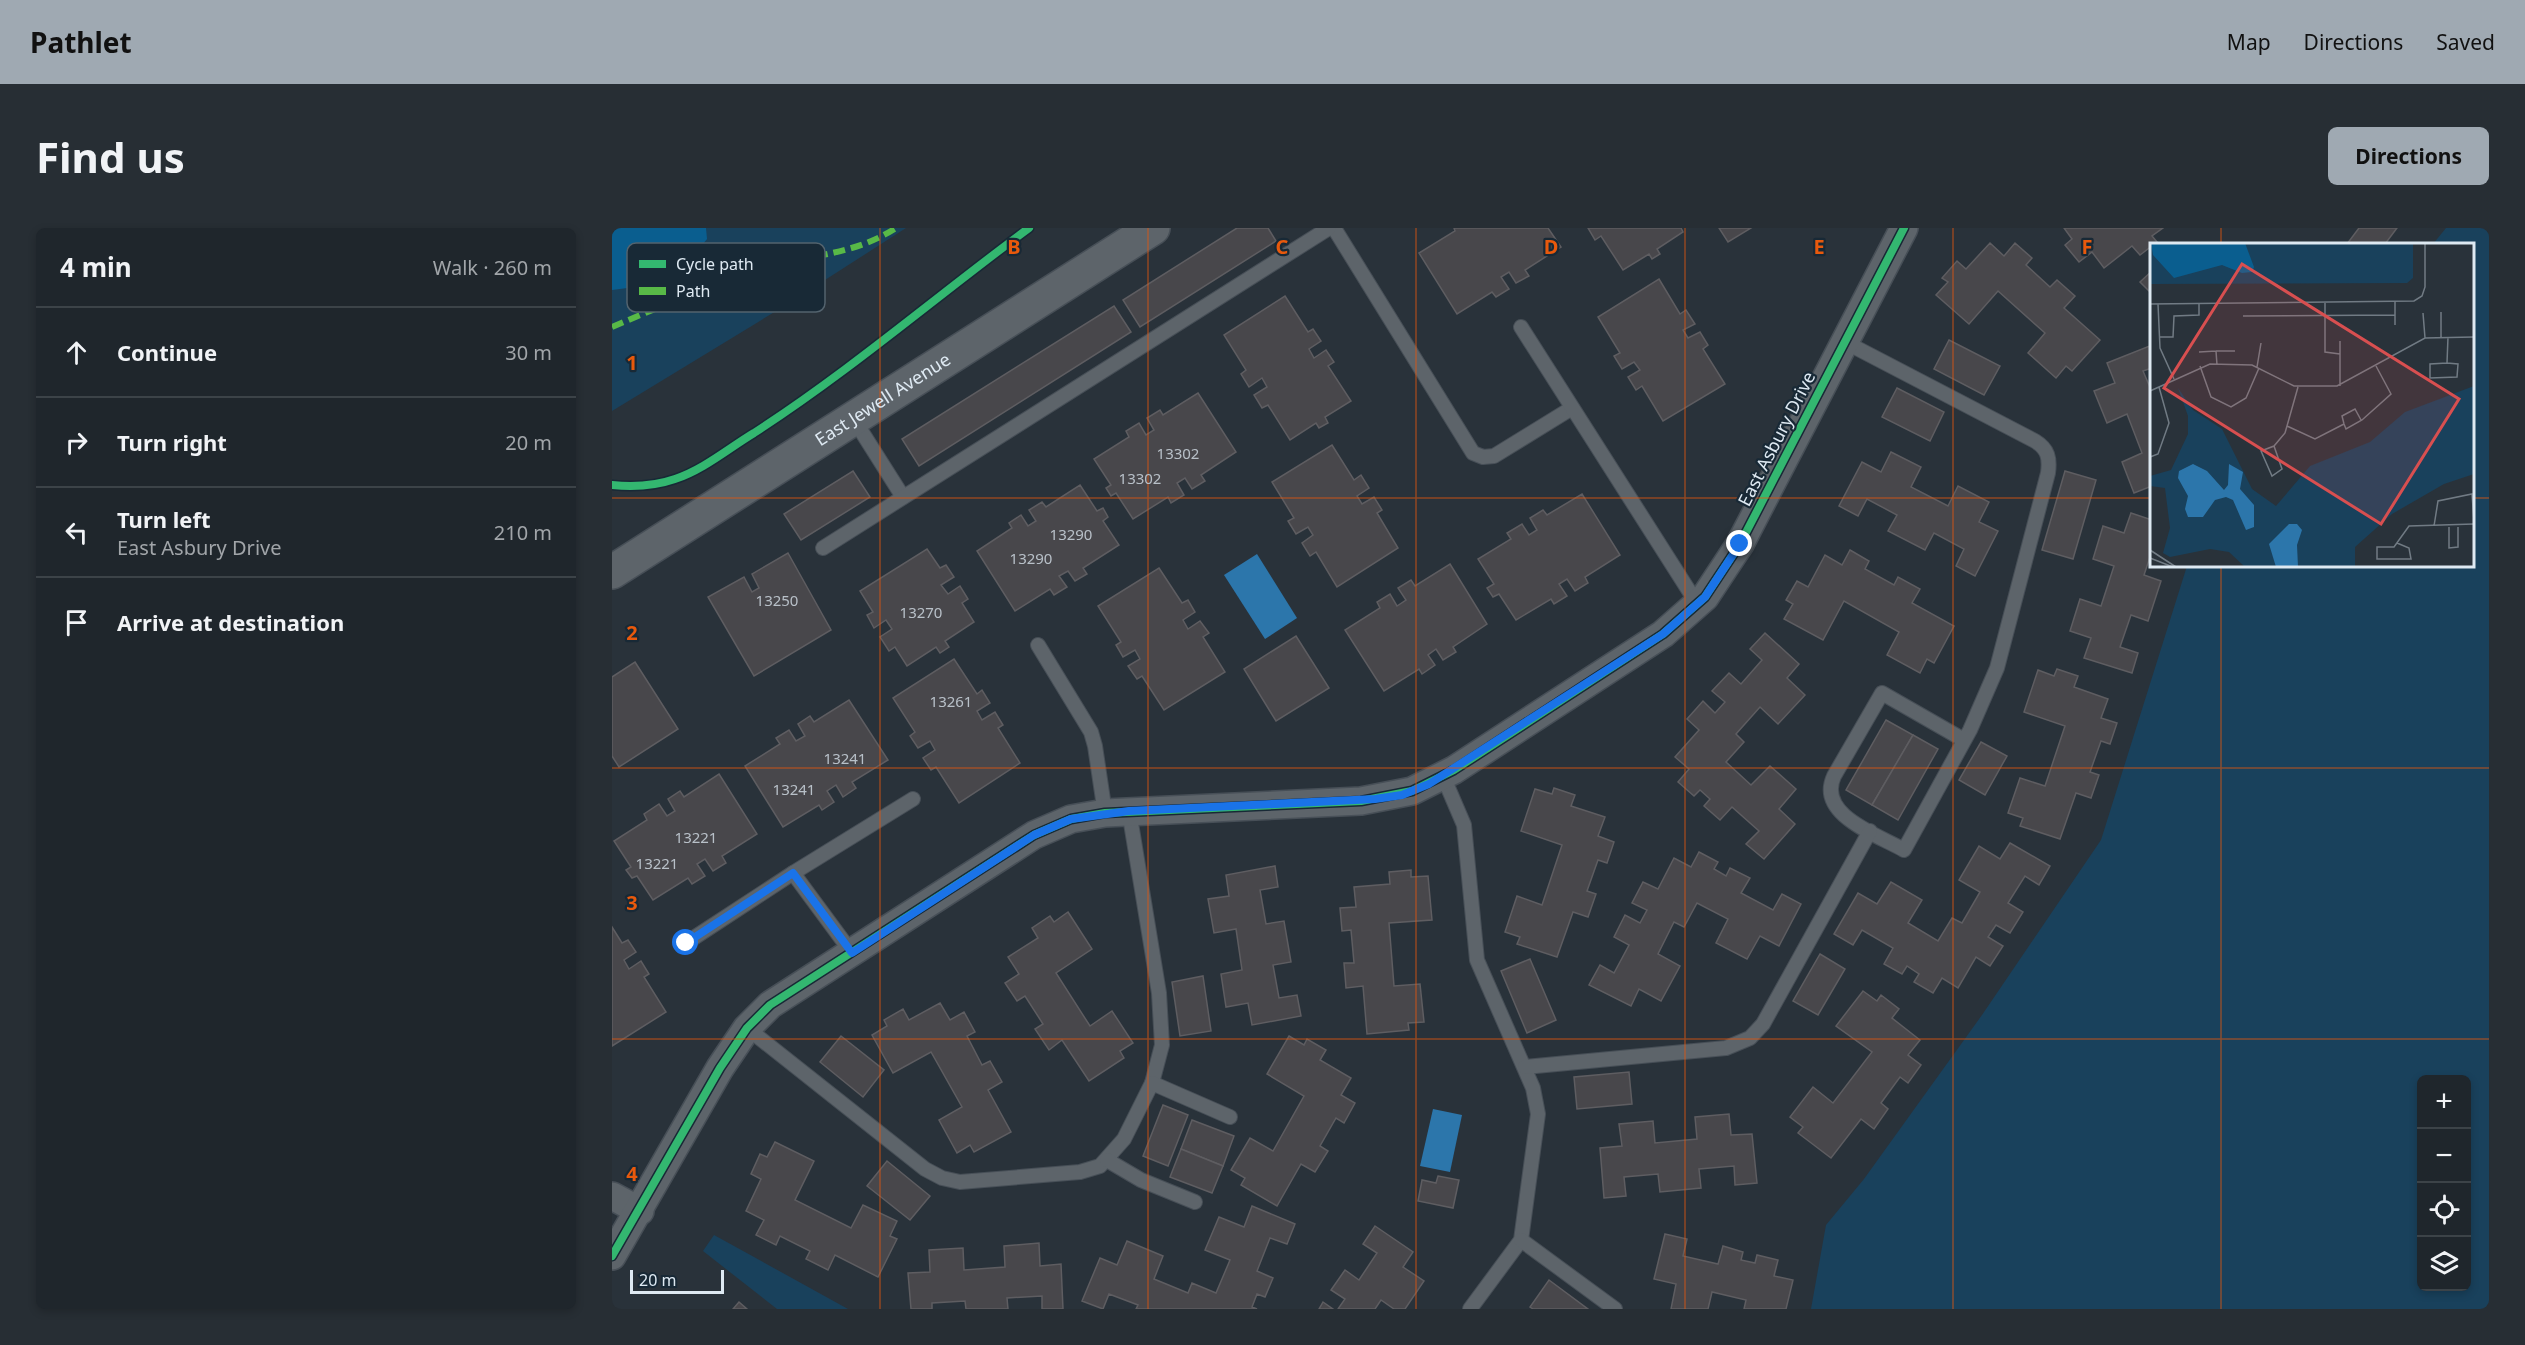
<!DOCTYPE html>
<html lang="en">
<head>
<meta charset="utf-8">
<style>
	body { margin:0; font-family:"Noto Sans",sans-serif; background:#272e34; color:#f1f3f6 }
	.controls { position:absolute; right:18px; bottom:18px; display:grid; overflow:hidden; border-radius:9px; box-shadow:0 3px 9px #0003 }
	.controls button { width:54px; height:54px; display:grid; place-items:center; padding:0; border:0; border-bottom:2px solid #3c4348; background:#1f262c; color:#f1f3f6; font:30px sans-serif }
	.scale { position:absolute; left:18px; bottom:15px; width:94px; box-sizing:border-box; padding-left:6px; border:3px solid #dee9f2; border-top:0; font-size:16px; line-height:21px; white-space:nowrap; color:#dee9f2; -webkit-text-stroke:4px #182936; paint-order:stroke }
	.stop { position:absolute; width:18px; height:18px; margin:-14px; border:4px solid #1a73e8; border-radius:50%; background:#fff }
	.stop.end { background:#1a73e8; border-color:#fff; box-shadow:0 2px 6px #0008 }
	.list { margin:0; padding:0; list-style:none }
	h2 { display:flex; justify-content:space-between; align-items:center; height:78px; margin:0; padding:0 24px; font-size:26px }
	h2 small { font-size:20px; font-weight:400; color:#a1a5a9 }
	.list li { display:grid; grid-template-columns:39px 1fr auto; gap:18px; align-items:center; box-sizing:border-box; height:90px; padding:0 24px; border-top:2px solid #3c4348 }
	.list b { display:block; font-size:22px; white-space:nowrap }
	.list p { margin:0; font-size:20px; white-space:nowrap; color:#a1a5a9 }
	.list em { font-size:20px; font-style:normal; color:#a1a5a9 }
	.icon { flex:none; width:33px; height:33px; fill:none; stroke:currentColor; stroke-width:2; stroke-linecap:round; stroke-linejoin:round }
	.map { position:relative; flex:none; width:1877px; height:1081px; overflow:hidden; border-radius:9px }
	header { display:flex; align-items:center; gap:36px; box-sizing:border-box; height:84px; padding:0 30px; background:#9fa9b2; color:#111 }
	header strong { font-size:28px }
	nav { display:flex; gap:33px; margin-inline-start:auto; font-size:21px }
	.intro { display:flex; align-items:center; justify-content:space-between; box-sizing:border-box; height:144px; padding:0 36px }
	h1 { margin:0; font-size:42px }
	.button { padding:15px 27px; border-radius:9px; background:#9fa9b2; color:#111; font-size:21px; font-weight:700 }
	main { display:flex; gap:36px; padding:0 36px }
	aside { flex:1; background:#1f262c; border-radius:9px; box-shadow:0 3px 9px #0003 }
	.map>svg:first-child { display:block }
	.green { fill:#19415c; fill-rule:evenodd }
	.forest { fill:#0a5e8f }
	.water { fill:#2c76ab }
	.building { fill:#48474b; stroke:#5e5d61; stroke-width:1.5 }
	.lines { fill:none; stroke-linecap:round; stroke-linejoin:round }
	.service-casing { stroke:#474f57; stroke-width:16 }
	.minor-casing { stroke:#474f57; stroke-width:30 }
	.tertiary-casing { stroke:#474f57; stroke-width:36 }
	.service { stroke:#5d646a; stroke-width:14 }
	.minor { stroke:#5d646a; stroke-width:27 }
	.tertiary { stroke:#5d646a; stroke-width:33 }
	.quiet { stroke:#58b947; stroke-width:6; stroke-dasharray:12 6; stroke-linecap:butt }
	.cycleway-casing { stroke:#182936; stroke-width:11 }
	.cycleway { stroke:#33b770; stroke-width:8 }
	.route { stroke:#1a73e8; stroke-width:8 }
	.grid { fill:none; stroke:#e8590c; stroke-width:1.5; stroke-opacity:0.55 }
	.labels { text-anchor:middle; stroke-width:4.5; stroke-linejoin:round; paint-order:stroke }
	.number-label { font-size:15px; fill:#b8c0c8 }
	.street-label { font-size:18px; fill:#dee9f2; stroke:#182936 }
	.inset-road { fill:none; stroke:#717b84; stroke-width:1.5 }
	.view { fill:#d84f50; fill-opacity:0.15; stroke:#d84f50; stroke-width:3 }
	.inset-edge { fill:none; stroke:#dee9f2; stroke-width:3 }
	.key { fill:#182936; stroke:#53636e; stroke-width:1.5 }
	.key-label { font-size:16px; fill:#dee9f2 }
	.grid-label { font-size:20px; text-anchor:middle; font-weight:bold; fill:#e8590c; stroke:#182936; stroke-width:4.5; stroke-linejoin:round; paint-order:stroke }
</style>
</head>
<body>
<header>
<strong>Pathlet</strong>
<nav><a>Map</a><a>Directions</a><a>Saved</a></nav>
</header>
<div class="intro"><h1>Find us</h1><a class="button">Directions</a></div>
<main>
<aside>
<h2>4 min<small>Walk · 260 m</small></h2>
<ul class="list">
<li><svg class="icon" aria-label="ahead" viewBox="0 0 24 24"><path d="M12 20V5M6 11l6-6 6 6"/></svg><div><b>Continue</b></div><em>30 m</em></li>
<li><svg class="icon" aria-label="right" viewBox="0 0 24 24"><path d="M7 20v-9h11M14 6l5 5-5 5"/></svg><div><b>Turn right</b></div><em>20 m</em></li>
<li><svg class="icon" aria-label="left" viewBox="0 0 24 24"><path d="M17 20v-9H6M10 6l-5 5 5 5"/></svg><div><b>Turn left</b><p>East Asbury Drive</p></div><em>210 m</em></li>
<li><svg class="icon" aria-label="arrive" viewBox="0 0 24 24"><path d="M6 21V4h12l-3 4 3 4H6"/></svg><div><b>Arrive at destination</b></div></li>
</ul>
</aside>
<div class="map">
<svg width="1877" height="1081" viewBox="0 0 1877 1081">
	<rect width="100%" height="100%" fill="#29323a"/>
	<g class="green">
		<path d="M0,0H294L174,77L0,183Z"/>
		<path d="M1834,0H1877V1081H1199L1214,997L1252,951L1370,787L1489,612L1575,338H1860V16H1821ZM1810,852H1854V1058H1810Z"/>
		<path d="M102,1007L236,1081H165L91,1023Z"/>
	</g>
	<path class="forest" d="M0,0H94L95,11C62,52 51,56 0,62Z"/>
	<g class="water">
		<path d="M645,326L685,390L653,411L612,347Z"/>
		<path d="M821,881L850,887L838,944L808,938Z"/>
	</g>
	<g class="building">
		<path d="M625,0H656L664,13L528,99L511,72Z"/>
		<path d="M842,0H936L949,19L913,42L917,48L904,55L897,44L889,49L897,61L884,69L880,64L845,86L807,25L843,3Z"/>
		<path d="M976,0H1069L1071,4L1045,21L1048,26L1040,31L1037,26L1011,42L989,8L983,12Z"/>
		<path d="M1107,0H1139L1116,14Z"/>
		<path d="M1452,0H1551L1540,8L1545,14L1528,27L1520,18L1492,40L1480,24L1467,34L1453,17L1460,11Z"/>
		<path d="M1747,0H1785L1773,16H1735Z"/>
		<path d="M1378,15L1392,28L1403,15L1420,30L1414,37L1438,59L1445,52L1463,68L1452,80L1488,112L1460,143L1454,138L1444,150L1416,125L1433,105L1386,63L1357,96L1324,67L1336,54L1330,50L1345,33L1354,41Z"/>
		<path d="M1540,43V66L1528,54Z"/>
		<path d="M1047,51L1068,86L1074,82L1083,96L1071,102L1076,110L1088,104L1096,117L1091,121L1113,156L1051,193L1030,158L1024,162L1016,149L1028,142L1022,134L1010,141L1002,128L1008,125L986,89Z"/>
		<path d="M673,68L696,104L701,101L709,113L697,121L702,130L714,122L722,134L716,138L739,173L713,189L716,195L707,200L704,195L678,212L656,177L650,180L642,167L655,159L650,150L637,159L629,146L634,142L612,107Z"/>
		<path d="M502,78L519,104L307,238L290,211Z"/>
		<path d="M1337,112L1388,138L1372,167L1322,141Z"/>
		<path d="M1540,117V140L1531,143L1540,164V258L1522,265L1510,234L1530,225L1515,186L1495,195L1482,163L1503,155L1495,135Z"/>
		<path d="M1285,160L1332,184L1318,213L1270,189Z"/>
		<path d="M586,165L624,224L589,247L593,253L580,261L573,250L565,255L572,267L559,275L556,269L521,291L504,265L499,268L494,260L499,257L482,231L517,209L514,203L527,195L534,207L542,202L535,190L548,182L551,187Z"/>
		<path d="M720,217L742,252L749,247L757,260L745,268L750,276L762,269L770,282L765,285L786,320L725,359L704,324L698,328L690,315L701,307L696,299L684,306L676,293L682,290L660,254Z"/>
		<path d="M1279,224L1309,239L1299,259L1336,278L1346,258L1377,274L1367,294L1386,303L1363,348L1344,338L1352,321L1322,305L1313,322L1276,303L1285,287L1255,271L1246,288L1227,278L1250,234L1269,244Z"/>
		<path d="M241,243L258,269L189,312L172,286Z"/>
		<path d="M1453,243L1484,252L1461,331L1430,322Z"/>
		<path d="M468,257L485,283L491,280L496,289L491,293L507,317L471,340L475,346L463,353L456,343L447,348L455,359L442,367L438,361L403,383L365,323L400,300L397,295L409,287L416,298L424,293L417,282L430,274L434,279Z"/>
		<path d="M970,266L1008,327L973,349L976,355L963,363L955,351L947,356L955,368L942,376L939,371L904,392L887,366L881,369L875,360L882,356L866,331L899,311L895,305L910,296L917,307L925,302L918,290L931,282L935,287Z"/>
		<path d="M1519,285L1540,292V323L1532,347L1549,353L1536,393L1519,387L1508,419L1526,425L1520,445L1472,430L1479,410L1458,403L1468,371L1489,378L1502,338L1481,331L1491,298L1512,305Z"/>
		<path d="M315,321L328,340L334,337L342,349L329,357L336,366L348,358L356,371L350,375L362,394L333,413L337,419L328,425L324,419L295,438L283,419L277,423L268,409L280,401L274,392L262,400L255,387L261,384L248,363Z"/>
		<path d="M1238,322L1257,333L1253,341L1282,357L1286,349L1308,361L1300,375L1342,398L1322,435L1315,431L1308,445L1275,427L1287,404L1232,373L1211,412L1172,391L1181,376L1174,372L1185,353L1196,359L1213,327L1230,337Z"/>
		<path d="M176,325L219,402L142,448L96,369L132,349L140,364L147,360L140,346Z"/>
		<path d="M838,336L875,396L841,419L844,424L831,432L824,421L816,427L823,437L810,446L807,441L772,463L733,402L768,380L765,374L778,366L785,378L794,372L786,360L799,352L803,358Z"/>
		<path d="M547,340L570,375L576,372L583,384L571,392L576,401L588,393L597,405L591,409L613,444L552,482L530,448L525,451L516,438L528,431L523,422L511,429L504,417L509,414L486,378Z"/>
		<path d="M1153,405L1187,436L1175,450L1193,467L1166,496L1148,479L1124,506L1132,514L1114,534L1139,557L1158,538L1184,561L1167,581L1183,596L1152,631L1134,616L1147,603L1120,579L1108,592L1092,578L1098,571L1088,562L1082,568L1066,554L1077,541L1063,529L1087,502L1075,491L1091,473L1103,485L1113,474L1100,463L1117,445L1129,456L1150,432L1138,421Z"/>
		<path d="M684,408L717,460L664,493L632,441Z"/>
		<path d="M342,431L365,466L370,462L378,475L365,483L370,492L383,484L391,497L386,500L408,535L347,575L324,539L319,542L311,530L323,522L318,513L306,520L298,508L303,504L281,470Z"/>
		<path d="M23,434L66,501L7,539L0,528V449Z"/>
		<path d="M1445,441L1466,448L1462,459L1496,471L1489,490L1505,495L1498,516L1489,513L1478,544L1487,547L1479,570L1464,565L1448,611L1408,598L1411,590L1396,585L1408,550L1433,558L1453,498L1412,484L1426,442L1442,448Z"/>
		<path d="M237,472L276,532L240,554L244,560L231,569L224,557L215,563L222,574L210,582L207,577L171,599L133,538L168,516L164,510L177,502L184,513L193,508L186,496L198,488L202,494Z"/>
		<path d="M1274,492L1301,507L1260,577L1234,562Z"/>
		<path d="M1301,507L1326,521L1286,592L1260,577Z"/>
		<path d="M1369,514L1395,528L1373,567L1347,552Z"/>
		<path d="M107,546L145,606L110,628L114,635L101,643L93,631L85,636L93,648L80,656L76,650L41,672L25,648L20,650L14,642L19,639L2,613L35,592L32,586L47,576L55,588L63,583L56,571L68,563L72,569Z"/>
		<path d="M942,560L963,567L959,578L993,589L986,608L1002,614L995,635L986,632L975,663L984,666L976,689L961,684L945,729L905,716L908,709L893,704L905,668L930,677L950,617L909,603L923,561L940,566Z"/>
		<path d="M1398,615L1438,638L1427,657L1413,648L1396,675L1411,684L1398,705L1384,697L1376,709L1391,718L1378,738L1364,729L1346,760L1330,750L1321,765L1302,754L1307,746L1295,738L1290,746L1272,736L1281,720L1250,702L1241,717L1222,706L1246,665L1265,676L1279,654L1310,672L1296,695L1326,713L1340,690L1350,695L1368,664L1347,652L1367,618L1388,631Z"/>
		<path d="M1087,624L1106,634L1102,641L1114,648L1118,640L1138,650L1129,665L1161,682L1170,666L1189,676L1167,718L1148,708L1135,731L1104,715L1116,691L1085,675L1072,699L1062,694L1046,726L1068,738L1049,773L1027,761L1019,778L977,757L988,737L1002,745L1017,717L1002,709L1013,687L1028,695L1035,682L1020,675L1031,654L1046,661L1062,630L1079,639Z"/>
		<path d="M663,638L666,659L648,662L654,696L672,693L679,734L661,737L667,770L685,767L689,788L640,797L636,775L614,779L609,746L630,742L624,701L602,705L596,671L617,668L614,647Z"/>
		<path d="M799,642V649L816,648L820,692L777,695L782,758L808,756L812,794L796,795L797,802L755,806L751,758L734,760L732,735H742L739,702L730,703L728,680L744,679L742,659L778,656L777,644Z"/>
		<path d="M456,684L480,721L444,745L478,798L500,783L521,815L508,823L512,830L477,853L450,812L437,822L423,801L431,796L413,768L405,773L393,755L407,746L396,729L426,710L420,700L438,688L442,694Z"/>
		<path d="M0,699L10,715L16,712L24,724L12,732L17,741L29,733L37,746L32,749L54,784L0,818Z"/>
		<path d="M1208,726L1233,741L1206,787L1181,773Z"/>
		<path d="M918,731L944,792L915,805L889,743Z"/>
		<path d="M591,748L599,803L568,808L560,754Z"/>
		<path d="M1251,763L1265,773L1269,767L1287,781L1280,790L1308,812L1296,827L1309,837L1296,855L1288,849L1269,875L1276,881L1262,901L1249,891L1219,930L1186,905L1191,899L1178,889L1201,859L1221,875L1260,824L1224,798Z"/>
		<path d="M328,775L338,792L352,784L363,804L355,808L370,837L378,833L390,854L376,862L399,904L362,924L358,917L345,925L327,892L350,879L319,824L281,845L260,807L275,798L272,792L291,781L297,792Z"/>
		<path d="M229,808L272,842L251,869L208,834Z"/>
		<path d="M677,808L692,817L695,811L714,822L708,832L739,850L729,867L743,875L732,895L724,890L708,918L716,923L703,944L689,936L665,978L629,957L633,950L619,942L638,910L661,923L692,868L655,846Z"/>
		<path d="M1017,844L1020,876L965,881L962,849Z"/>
		<path d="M551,877L576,887L556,938L531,928Z"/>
		<path d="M1117,886L1119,907L1140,906L1145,955L1123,957L1122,938L1087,941L1089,960L1048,964L1046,946L1012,949L1014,968L992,970L988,920L1010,918L1007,896L1041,893L1043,915L1085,911L1083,889Z"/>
		<path d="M580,892L622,908L611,938L569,921Z"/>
		<path d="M163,914L202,933L183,972L239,1000L251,977L285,993L278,1008L285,1011L266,1049L223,1027L216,1042L194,1031L198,1023L168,1008L164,1017L144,1007L152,992L134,983L149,951L139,946L148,926L155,929Z"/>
		<path d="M569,921L611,938L600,965L558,949Z"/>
		<path d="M275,933L318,968L298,992L255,958Z"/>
		<path d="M826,948L847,952L841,980L806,973L810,952L824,955Z"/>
		<path d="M640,978L683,996L675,1016L658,1010L645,1043L661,1050L653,1069L645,1066L640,1079L645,1081H524L526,1077L497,1066L491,1081L470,1073L488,1030L505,1037L515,1013L551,1028L542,1051L576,1065L580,1055L604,1065L618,1032L593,1022L607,989L632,999Z"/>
		<path d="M763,998L801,1024L791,1039L812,1053L793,1081H782L769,1072L763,1081H726L733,1071L719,1062L733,1042L747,1052L765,1025L751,1016Z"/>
		<path d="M1053,1006L1075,1011L1071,1028L1106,1036L1111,1018L1131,1024L1129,1032L1143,1035L1145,1027L1166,1032L1162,1048L1181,1052L1174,1081H1132L1134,1072L1100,1064L1096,1081H1059L1064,1056L1042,1051Z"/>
		<path d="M427,1015L428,1038L449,1036L451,1081H430V1068L395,1070L396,1081H354L353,1073L320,1075V1081H299L296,1045L318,1044L317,1022L351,1020L352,1042L393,1039L392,1018Z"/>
		<path d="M937,1052L976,1081H921L918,1079Z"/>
		<path d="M127,1074L135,1081H121Z"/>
		<path d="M711,1074L721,1081H707Z"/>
	</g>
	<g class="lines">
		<defs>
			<g id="service">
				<path d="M722,0L861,225L871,229L882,228L960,180"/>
				<path d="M909,99L1086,377"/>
				<path d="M1233,114L1423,213C1436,221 1438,230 1436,245L1385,440L1358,502L1292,622C1266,607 1204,587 1222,548L1270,465L1352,512"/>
				<path d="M241,190L291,269"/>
				<path d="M211,320L717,0"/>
				<path d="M426,417L479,504L483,518L493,585"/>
				<path d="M831,548L852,597L865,732L921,860L926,886L909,1012L858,1081"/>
				<path d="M181,645L301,571"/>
				<path d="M74,715L181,645L240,725"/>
				<path d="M135,800L313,941L330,950L348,954L468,944L488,938L512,911L540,855L550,817L547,765L517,583"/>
				<path d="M913,839L1114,820L1138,810L1151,796L1258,603"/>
				<path d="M540,855L618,889"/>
				<path d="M495,932L529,952L583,974"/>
				<path d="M909,1012L1003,1081"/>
			</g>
			<g id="minor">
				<path d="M0,968L28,983"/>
				<path d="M0,1028L108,840L135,800L158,777L422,607L459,591L493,585L749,573L800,563L842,542L1051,406L1093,369L1128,316L1292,0"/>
			</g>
			<g id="tertiary">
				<path id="s1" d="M0,344L541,0"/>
			</g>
		</defs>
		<use href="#service" class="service-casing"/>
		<use href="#minor" class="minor-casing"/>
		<use href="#tertiary" class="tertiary-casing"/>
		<use href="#service" class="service"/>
		<use href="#minor" class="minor"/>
		<use href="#tertiary" class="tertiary"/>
		<path class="quiet" d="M0,99C54,76 107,54 163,38C208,25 243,26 284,0"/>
		<defs>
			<g id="cycleway">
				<path d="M0,257C21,259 43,258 63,251C91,242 117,220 142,205C238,143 325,68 417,0"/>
				<path d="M0,1028L108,840L135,800L158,777L422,607L459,591L493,585L749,573L800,563L842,542L1051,406L1093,369L1128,316L1292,0"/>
			</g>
		</defs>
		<use href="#cycleway" class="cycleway-casing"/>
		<use href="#cycleway" class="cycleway"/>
	</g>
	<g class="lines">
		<path class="route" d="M74,715L181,645L240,725L422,607L459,591L517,583L763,571L790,567L817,556L1051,406L1093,369L1128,316"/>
	</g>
	<path class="grid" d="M268,0V1081M536,0V1081M804,0V1081M1073,0V1081M1341,0V1081M1609,0V16M0,270H1540M1860,270H1877M1609,338V1081M0,540H1877M0,811H1877"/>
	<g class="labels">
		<g class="number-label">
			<text x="566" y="231">13302</text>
			<text x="528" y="256">13302</text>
			<text x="459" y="312">13290</text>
			<text x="419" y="336">13290</text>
			<text x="165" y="378">13250</text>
			<text x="309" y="390">13270</text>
			<text x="339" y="479">13261</text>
			<text x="233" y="536">13241</text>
			<text x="182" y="567">13241</text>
			<text x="84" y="615">13221</text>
			<text x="45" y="641">13221</text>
		</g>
		<g class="street-label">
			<text dy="6" stroke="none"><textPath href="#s1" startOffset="321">East Jewell Avenue</textPath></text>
			<text transform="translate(1165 211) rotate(-63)" y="6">East Asbury Drive</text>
		</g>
	</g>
	<g transform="translate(1538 15)">
		<rect width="324" height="324" fill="#29323a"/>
		<path d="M0,0H263V35L257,40L0,41ZM324,143V231L294,241L242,271L205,304V324H95L79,309L60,306L20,314L13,310L20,285L15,245L0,243V233L21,227L38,191V173L28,145L43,167L72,186L102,246L126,263L160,223L220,199L255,169Z" fill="#19415c"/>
		<path d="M1,0H95L104,24L102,29L92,30L72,22L24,35L3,12Z" fill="#0a5e8f"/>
		<path d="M43,221L57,228L74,247L78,242L79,221L93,229L90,246L104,262V284L96,287L83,257L76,254L65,257L53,274H38L35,266L38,253L28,235L29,228ZM139,281H147L152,287L147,302L148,324H126L119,301Z" fill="#2c76ab"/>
		<path class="inset-road" d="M245,59V82M175,60V109L190,111M0,61L264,58L272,53L275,44V0M8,61L10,105L24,136M273,70L275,95M93,73L245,72M9,94H23L24,73L49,72V60M291,94V69M190,98V143M66,108H85M49,109L66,108L67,122M297,120L308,121L307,134L280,135V121ZM297,120L298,94M50,123L61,154L81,164L96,155L109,125M107,124L111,100M0,148L60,121L102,122L144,143H187L275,95L324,94M194,181L196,186L212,177L241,151L226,123M194,181L192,173L205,166L211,177M137,183L165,196L194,181M124,203L132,226L122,233L111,208L124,203L135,190L148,144M0,214L8,211L19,180L9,144M284,283L288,258L322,251L324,278M299,284V305L308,304V284M247,300L259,305L261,316H227V304H244L259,283L324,281M0,307L26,324M0,315L23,324"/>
		<path class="view" d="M92,21L309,156L231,281L14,145Z"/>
		<rect width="324" height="324" class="inset-edge"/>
	</g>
	<rect x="15" y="15" width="198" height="69" rx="9" class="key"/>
	<rect x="27" y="32" width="27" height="8" fill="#33b770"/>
	<rect x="27" y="59" width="27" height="8" fill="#58b947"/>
	<g class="key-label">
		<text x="64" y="42">Cycle path</text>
		<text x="64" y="69">Path</text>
	</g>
	<g class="grid-label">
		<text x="402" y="26">B</text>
		<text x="670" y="26">C</text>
		<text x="939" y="26">D</text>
		<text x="1207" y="26">E</text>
		<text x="1475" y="26">F</text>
		<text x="20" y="142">1</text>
		<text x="20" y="412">2</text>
		<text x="20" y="682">3</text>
		<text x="20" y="953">4</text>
	</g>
</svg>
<div class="controls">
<button>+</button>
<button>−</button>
<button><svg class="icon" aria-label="locate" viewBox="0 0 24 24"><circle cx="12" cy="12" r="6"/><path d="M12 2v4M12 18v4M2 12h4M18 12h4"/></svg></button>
<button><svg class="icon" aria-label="layers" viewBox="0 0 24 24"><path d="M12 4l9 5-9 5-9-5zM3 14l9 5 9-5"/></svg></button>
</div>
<div class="scale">20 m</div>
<div class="stop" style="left:74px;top:715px"></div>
<div class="stop end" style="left:1128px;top:316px"></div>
</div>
</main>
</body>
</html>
